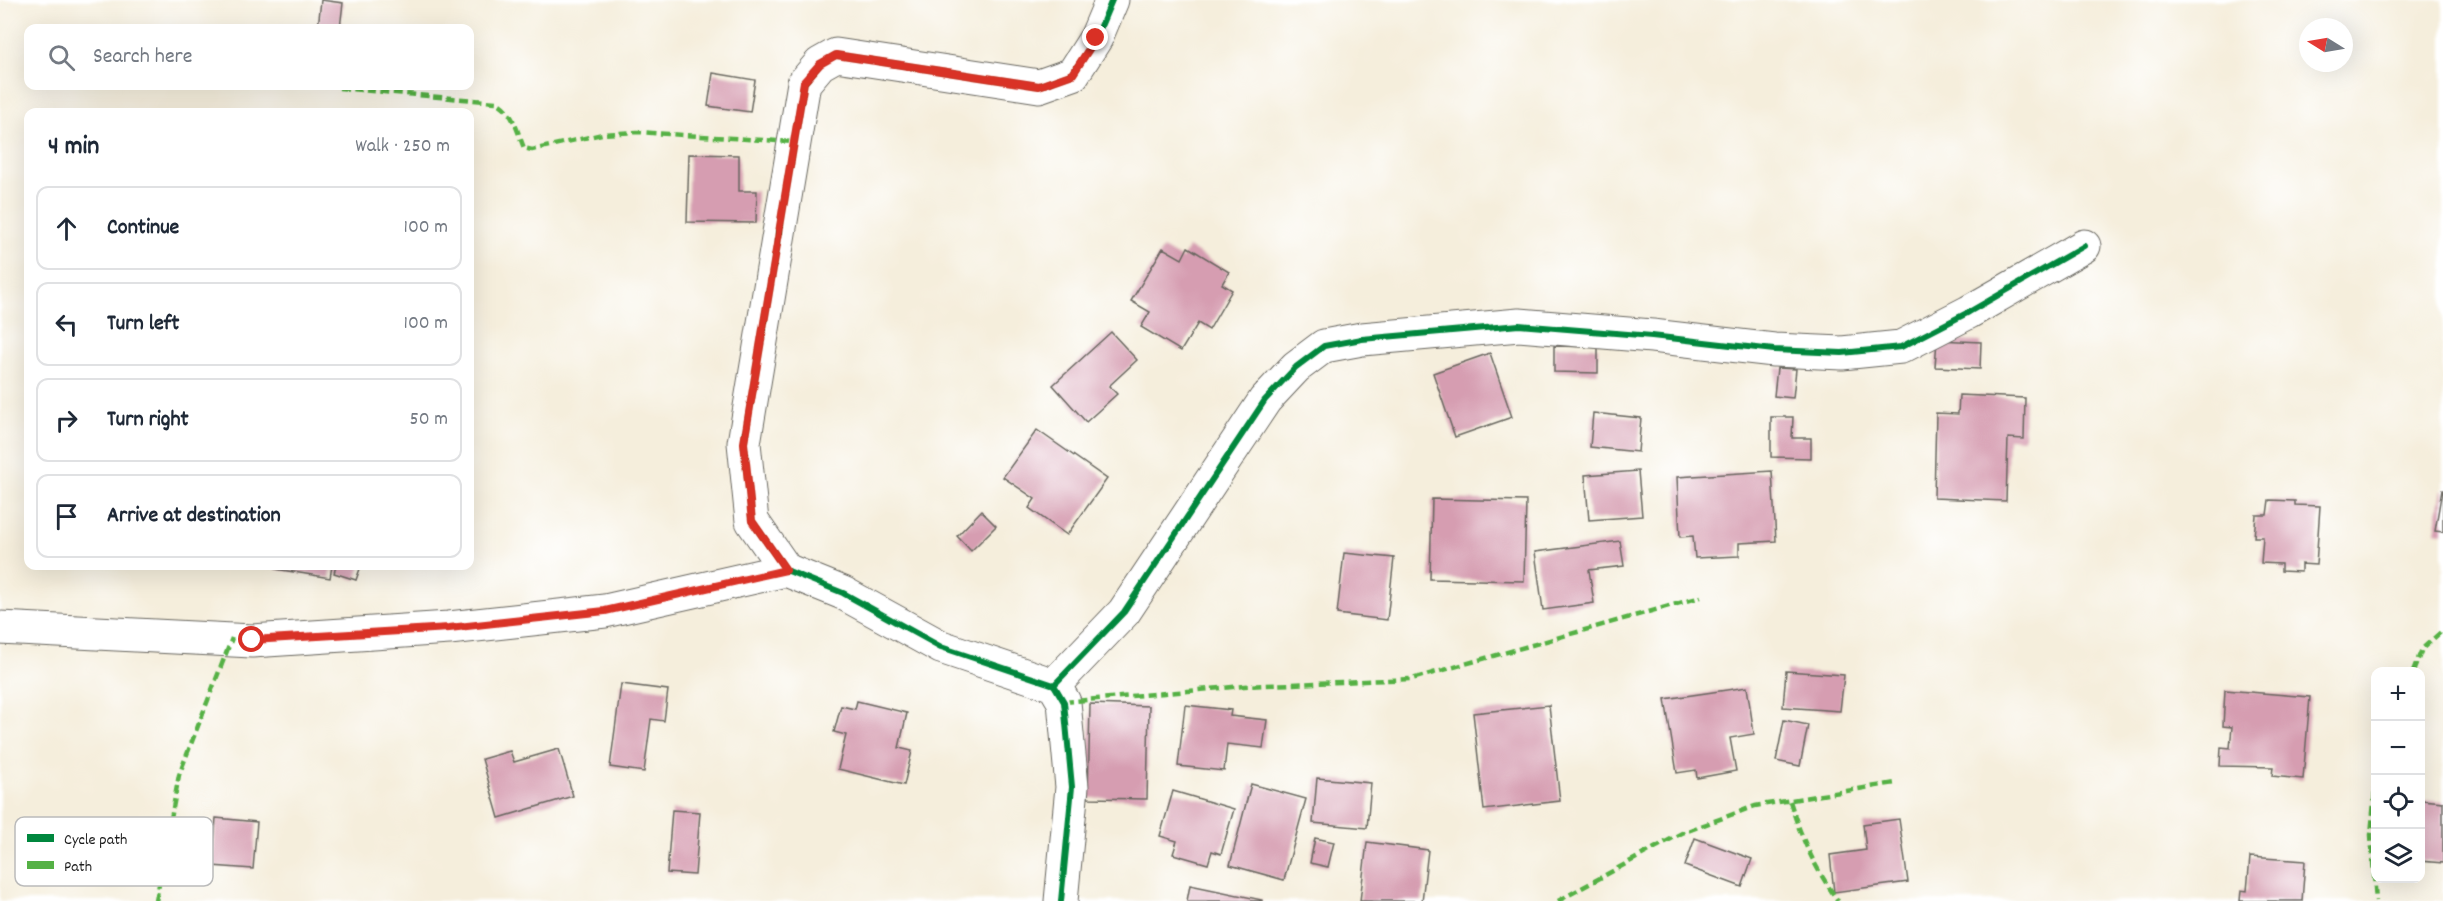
<!DOCTYPE html>
<html lang="en">
<head>
<meta charset="utf-8">
<style>
	body { margin:0; font-family:Dekko,sans-serif; background:#f2f2f3; color:#1f2937 }
	.controls { position:absolute; right:18px; bottom:18px; display:grid; overflow:hidden; border-radius:12px; box-shadow:0 6px 24px #0002 }
	.controls button { width:54px; height:54px; display:grid; place-items:center; padding:0; border:0; border-bottom:2px solid #e0e1e3; background:#fff; color:#1f2937; font:30px sans-serif }
	.compass { position:absolute; left:2299px; top:18px; width:54px; height:54px; border-radius:50%; background:#fff; box-shadow:0 6px 24px #0002; rotate:281deg }
	.stop { position:absolute; width:18px; height:18px; margin:-14px; border:4px solid #d93025; border-radius:50%; background:#fff }
	.stop.end { background:#d93025; border-color:#fff; box-shadow:0 2px 6px #0008 }
	.list { margin:0; padding:0; list-style:none }
	h2 { display:flex; justify-content:space-between; align-items:center; height:78px; margin:0; padding:0 24px; font-size:26px }
	h2 small { font-size:20px; font-weight:400; color:#747a83 }
	.list li { display:grid; grid-template-columns:39px 1fr auto; gap:18px; align-items:center; box-sizing:border-box; height:84px; margin:0 12px 12px; padding:0 12px; border:2px solid #e0e1e3; border-radius:12px }
	.list b { display:block; font-size:22px; white-space:nowrap }
	.list em { font-size:20px; font-style:normal; color:#747a83 }
	.icon { flex:none; width:33px; height:33px; fill:none; stroke:currentColor; stroke-width:2; stroke-linecap:round; stroke-linejoin:round }
	.map { position:relative; flex:none; width:2443px; height:901px; overflow:hidden }
	.search { position:absolute; background:#fff; box-shadow:0 6px 24px #0002; left:24px; top:24px; width:450px; height:66px; display:flex; align-items:center; gap:15px; box-sizing:border-box; padding:0 21px; border-radius:12px; color:#747a83; font-size:22px }
	.panel { position:absolute; background:#fff; box-shadow:0 6px 24px #0002; left:24px; top:108px; width:450px; height:462px; border-radius:12px }
	.map>svg:first-child { display:block }
	.building { fill:#d69db1 }
	.lines { fill:none; stroke-linecap:round; stroke-linejoin:round }
	.minor-casing { stroke:#68665f; stroke-width:35 }
	.minor { stroke:#fff; stroke-width:33 }
	.quiet { stroke:#55b145; stroke-width:4.5; stroke-dasharray:9 4.5; stroke-linecap:butt }
	.cycleway-casing { stroke:#fff; stroke-width:10 }
	.cycleway { stroke:#00873e; stroke-width:6 }
	.route { stroke:#d93025; stroke-width:8 }
	.key { fill:#fff; stroke:#bbb; stroke-width:1.5 }
	.key-label { font-size:16px; fill:#1c1c1c }
</style>
</head>
<body>
<div class="map">
<svg width="2443" height="901" viewBox="0 0 2443 901">
	<rect width="100%" height="100%" fill="#fff"/>
	<filter id="ink" filterUnits="userSpaceOnUse"><feTurbulence type="fractalNoise" baseFrequency=".0167" numOctaves="2"/><feDisplacementMap in="SourceGraphic" scale="12" xChannelSelector="R" yChannelSelector="G"/><feConvolveMatrix kernelMatrix="1 2 1 2 8 2 1 2 1" color-interpolation-filters="sRGB"/></filter>
	<filter id="wash" filterUnits="userSpaceOnUse"><feTurbulence type="fractalNoise" baseFrequency=".008" numOctaves="4" result="noise"/><feDisplacementMap in="SourceGraphic" scale="24" xChannelSelector="R" yChannelSelector="G"/><feGaussianBlur stdDeviation="1.35" result="paint"/><feColorMatrix in="noise" values="0 0 0 0 0 0 0 0 0 0 0 0 0 0 0 0 0 1.4 0 .05"/><feComposite in="paint" operator="in"/></filter>
	<g filter="url(#wash)">
		<rect width="100%" height="100%" fill="#f5eedc"/>
		<g id="blocks">
			<g class="building">
				<path d="M321,0L343,3L340,28H318Z"/>
				<path d="M713,73L755,80L750,112L708,106Z"/>
				<path d="M689,154L739,155V191H757L756,223L687,222Z"/>
				<path d="M1188,247L1229,272L1222,284L1232,290L1209,330L1198,323L1181,351L1141,327L1150,312L1131,301L1163,248L1182,259Z"/>
				<path d="M1111,332L1137,360L1109,386L1117,394L1086,422L1053,385Z"/>
				<path d="M1937,340L1981,342L1980,369L1935,367Z"/>
				<path d="M1554,346L1598,347V373L1554,372Z"/>
				<path d="M1490,353L1512,417L1455,437L1433,373Z"/>
				<path d="M1777,368L1796,369L1793,398L1774,396Z"/>
				<path d="M1959,395L2025,398L2024,439L2008,438L2006,501L1934,498L1936,413L1958,414Z"/>
				<path d="M1593,413L1641,418L1638,452L1590,447Z"/>
				<path d="M1771,417H1793L1792,438H1811V458L1771,457Z"/>
				<path d="M1037,430L1107,479L1067,535L1029,508L1035,499L1003,477Z"/>
				<path d="M1638,471L1642,516L1589,520L1585,475Z"/>
				<path d="M1772,471L1776,541L1739,543V556L1695,558L1693,536L1680,537L1677,477Z"/>
				<path d="M2442,490H2443V532L2435,531Z"/>
				<path d="M1432,499L1526,501L1524,581L1430,579Z"/>
				<path d="M2269,500L2295,501V505L2320,506L2316,565L2301,564V572L2281,571V564L2261,563L2263,537H2254L2256,515H2267Z"/>
				<path d="M981,511L996,526L971,551L957,536Z"/>
				<path d="M1620,541L1624,566L1589,570L1594,603L1543,610L1535,552Z"/>
				<path d="M1344,553L1394,558L1387,620L1337,614Z"/>
				<path d="M276,566H332L330,578L276,569Z"/>
				<path d="M336,566H361L356,580L334,573Z"/>
				<path d="M1786,671L1844,675L1840,711L1783,707Z"/>
				<path d="M621,684L668,690L664,721L651,719L644,772L610,767Z"/>
				<path d="M1747,687L1754,734L1730,738L1736,771L1697,778L1696,770L1677,773L1665,699Z"/>
				<path d="M2225,690L2310,697L2303,779L2272,776L2273,767L2220,766L2221,747L2230,748L2232,727L2223,726Z"/>
				<path d="M857,701L907,713L899,748L912,751L904,785L838,769L846,735L834,732L841,706L855,709Z"/>
				<path d="M1090,704L1149,706L1147,799L1088,798Z"/>
				<path d="M1185,705L1231,710L1230,716L1267,720L1263,748L1227,744L1224,771L1178,766Z"/>
				<path d="M1549,705L1560,801L1484,810L1473,713Z"/>
				<path d="M1784,720L1808,725L1800,766L1776,761Z"/>
				<path d="M559,749L573,796L499,818L482,759L510,751L514,762Z"/>
				<path d="M1317,778L1371,783L1367,828L1313,823Z"/>
				<path d="M1251,784L1306,799L1284,880L1230,865Z"/>
				<path d="M1173,791L1234,809L1221,854L1212,851L1208,864L1173,854L1177,841L1160,836Z"/>
				<path d="M2422,800L2443,802V863L2420,861Z"/>
				<path d="M672,810L700,812L695,875L667,873Z"/>
				<path d="M216,818L257,822L253,869L212,866Z"/>
				<path d="M1899,819L1908,882L1834,892L1830,855L1866,850L1863,824Z"/>
				<path d="M1315,838L1334,842L1328,867L1310,863Z"/>
				<path d="M1695,838L1752,859L1742,887L1685,866Z"/>
				<path d="M1367,842L1428,850L1422,901H1360Z"/>
				<path d="M2250,857L2305,861L2302,901H2240L2241,890L2247,891Z"/>
				<path d="M1190,885L1262,900V901H1187Z"/>
			</g>
		</g>
	</g>
	<g filter="url(#ink)">
		<use href="#blocks" fill-opacity="0" stroke="#68665f" stroke-width="1.5"/>
		<g class="lines">
			<defs>
				<g id="minor">
					<path d="M0,628L252,641L449,628L605,611L786,570"/>
					<path d="M1054,685L1124,612L1265,400L1296,367L1324,346L1362,339L1519,325L1652,336L1774,350L1842,353L1901,347L1969,312L2084,246"/>
					<path d="M1061,901L1072,787L1064,702L1054,685L941,647L843,593L786,570L752,521L744,443L804,83L820,64L836,55L1039,86L1073,74L1096,38L1112,0"/>
				</g>
			</defs>
			<use href="#minor" class="minor-casing"/>
			<use href="#minor" class="minor"/>
			<g class="quiet">
				<path d="M339,88L496,102C513,110 517,131 524,148L532,150L602,134L637,132L794,142"/>
				<path d="M2413,672L2422,649L2443,630"/>
				<path d="M1064,702L1244,686L1412,679L1701,597"/>
				<path d="M2376,779L2371,835L2376,901"/>
				<path d="M1790,801C1802,841 1814,866 1838,901"/>
				<path d="M156,901L179,775L232,638"/>
				<path d="M1558,901L1682,833L1755,806L1895,783"/>
			</g>
			<defs>
				<g id="cycleway">
					<path d="M1054,685L1124,612L1265,400L1296,367L1324,346L1362,339L1519,325L1652,336L1774,350L1842,353L1901,347L1969,312L2084,246"/>
					<path d="M1061,901L1072,787L1064,702L1054,685L941,647L843,593L786,570L752,521L744,443L804,83L820,64L836,55L1039,86L1073,74L1096,38L1112,0"/>
				</g>
			</defs>
			<use href="#cycleway" class="cycleway-casing"/>
			<use href="#cycleway" class="cycleway"/>
		</g>
	</g>
	<g class="lines" filter="url(#ink)">
		<path class="route" d="M252,640L449,628L605,611L786,570L752,521L744,443L804,82L820,64L836,55L1039,86L1073,74L1096,38"/>
	</g>
	<rect x="15" y="817" width="198" height="69" rx="9" class="key"/>
	<rect x="27" y="834" width="27" height="8" fill="#00873e"/>
	<rect x="27" y="861" width="27" height="8" fill="#55b145"/>
	<g class="key-label">
		<text x="64" y="844">Cycle path</text>
		<text x="64" y="871">Path</text>
	</g>
</svg>
<div class="controls">
<button>+</button>
<button>−</button>
<button><svg class="icon" aria-label="locate" viewBox="0 0 24 24"><circle cx="12" cy="12" r="6"/><path d="M12 2v4M12 18v4M2 12h4M18 12h4"/></svg></button>
<button><svg class="icon" aria-label="layers" viewBox="0 0 24 24"><path d="M12 4l9 5-9 5-9-5zM3 14l9 5 9-5"/></svg></button>
</div>
<svg class="compass" viewBox="-18 -18 36 36"><path d="M0-13l5 13h-10z" fill="#e53935"/><path d="M0 13l5-13h-10z" fill="#747a83"/></svg>
<div class="stop" style="left:252px;top:640px"></div>
<div class="stop end" style="left:1096px;top:38px"></div>
<div class="search"><svg class="icon" aria-label="search" viewBox="0 0 24 24"><circle cx="10" cy="10" r="6"/><path d="M15 15l6 6"/></svg>Search here</div>
<section class="panel">
<h2>4 min<small>Walk · 250 m</small></h2>
<ul class="list">
<li><svg class="icon" aria-label="ahead" viewBox="0 0 24 24"><path d="M12 20V5M6 11l6-6 6 6"/></svg><div><b>Continue</b></div><em>100 m</em></li>
<li><svg class="icon" aria-label="left" viewBox="0 0 24 24"><path d="M17 20v-9H6M10 6l-5 5 5 5"/></svg><div><b>Turn left</b></div><em>100 m</em></li>
<li><svg class="icon" aria-label="right" viewBox="0 0 24 24"><path d="M7 20v-9h11M14 6l5 5-5 5"/></svg><div><b>Turn right</b></div><em>50 m</em></li>
<li><svg class="icon" aria-label="arrive" viewBox="0 0 24 24"><path d="M6 21V4h12l-3 4 3 4H6"/></svg><div><b>Arrive at destination</b></div></li>
</ul>
</section>
</div>
</body>
</html>
